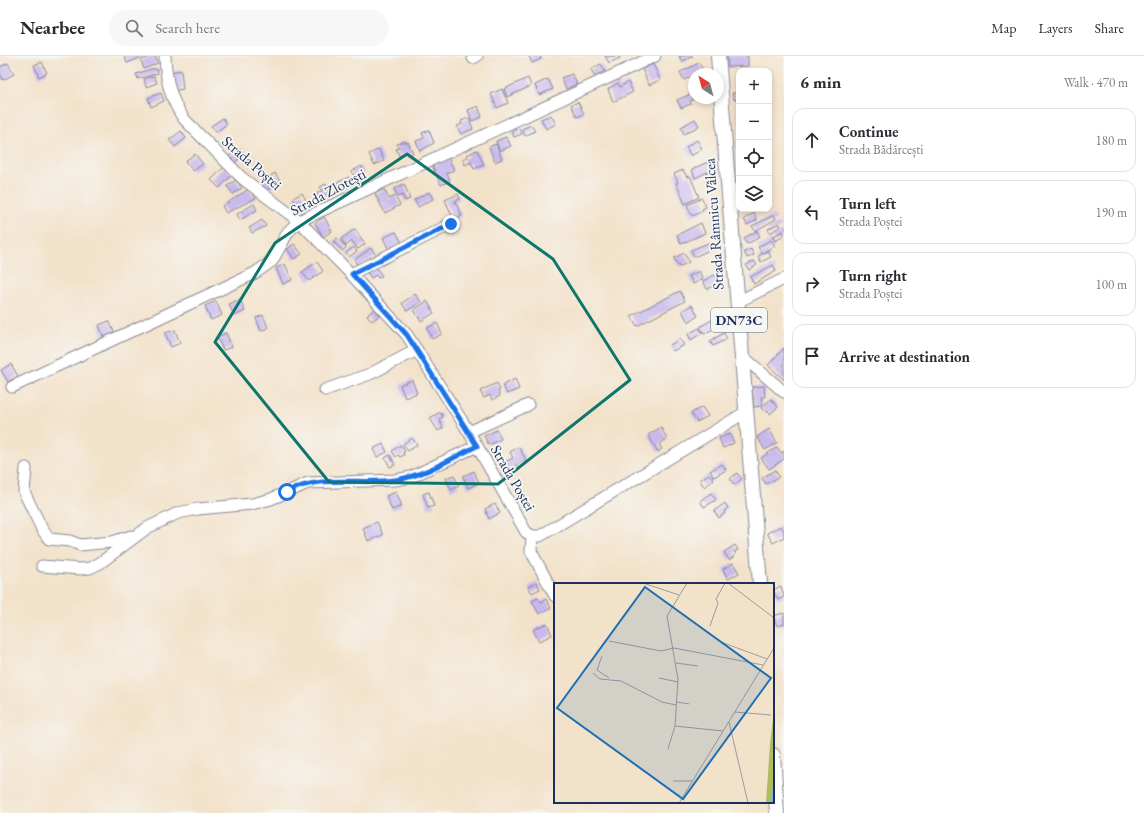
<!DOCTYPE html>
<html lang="en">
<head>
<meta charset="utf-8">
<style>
	body { margin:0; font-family:"EB Garamond",serif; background:#f7f7f7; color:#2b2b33 }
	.controls { position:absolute; right:12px; top:12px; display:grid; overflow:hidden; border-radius:8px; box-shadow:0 2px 6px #0003 }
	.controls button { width:36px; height:36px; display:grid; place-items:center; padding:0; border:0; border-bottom:1px solid #e1e1e2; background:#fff; color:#2b2b33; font:20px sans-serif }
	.compass { position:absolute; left:688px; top:12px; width:36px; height:36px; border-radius:50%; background:#fff; box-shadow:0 2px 6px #0003; rotate:324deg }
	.stop { position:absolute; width:12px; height:12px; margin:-9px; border:3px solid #1a73e8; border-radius:50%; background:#fff }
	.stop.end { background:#1a73e8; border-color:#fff; box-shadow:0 1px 4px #0008 }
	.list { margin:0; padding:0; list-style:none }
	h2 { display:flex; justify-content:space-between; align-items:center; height:52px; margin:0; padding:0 16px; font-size:17px }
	h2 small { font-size:13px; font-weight:400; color:#7c7c81 }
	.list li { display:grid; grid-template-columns:26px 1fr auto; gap:12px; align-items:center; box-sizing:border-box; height:64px; margin:0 8px 8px; padding:0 8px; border:1px solid #e1e1e2; border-radius:12px }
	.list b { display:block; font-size:15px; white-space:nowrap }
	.list p { margin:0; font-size:13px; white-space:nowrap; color:#7c7c81 }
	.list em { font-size:13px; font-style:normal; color:#7c7c81 }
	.icon { flex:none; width:22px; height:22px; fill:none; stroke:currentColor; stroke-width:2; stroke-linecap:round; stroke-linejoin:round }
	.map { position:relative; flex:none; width:784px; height:757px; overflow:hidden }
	header { display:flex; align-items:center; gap:24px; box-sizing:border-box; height:56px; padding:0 20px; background:#fff; border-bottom:1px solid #e1e1e2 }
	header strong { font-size:19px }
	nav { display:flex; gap:22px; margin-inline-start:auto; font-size:14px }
	.search { width:280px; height:36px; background:#f7f7f7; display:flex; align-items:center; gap:10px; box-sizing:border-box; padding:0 14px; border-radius:22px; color:#7c7c81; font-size:15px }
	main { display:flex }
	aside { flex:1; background:#fff }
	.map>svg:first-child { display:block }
	.building { fill:#c8b8ed }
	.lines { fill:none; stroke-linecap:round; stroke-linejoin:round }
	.minor-casing { stroke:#878894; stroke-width:13 }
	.major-casing { stroke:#878894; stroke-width:16 }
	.minor { stroke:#fff; stroke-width:11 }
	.major { stroke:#fff; stroke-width:14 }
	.route { stroke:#1a73e8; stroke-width:5 }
	.marked { fill:none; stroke:#0f766e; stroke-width:3; stroke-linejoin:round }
	.labels { text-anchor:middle; stroke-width:3.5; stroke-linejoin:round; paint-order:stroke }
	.shield { fill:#f6f6f2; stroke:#5d6b8a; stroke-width:1 }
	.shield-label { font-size:14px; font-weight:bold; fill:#1b2f5e }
	.street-label { font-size:15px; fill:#1b2f5e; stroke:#f6f6f2 }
	.inset-river { fill:none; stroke:#78b2e8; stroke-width:2 }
	.inset-road { fill:none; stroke:#9d9a9f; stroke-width:1 }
	.view { fill:#1f6fb2; fill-opacity:0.15; stroke:#1f6fb2; stroke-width:2 }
	.inset-edge { fill:none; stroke:#1b2f5e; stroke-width:2 }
</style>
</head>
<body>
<header>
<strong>Nearbee</strong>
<div class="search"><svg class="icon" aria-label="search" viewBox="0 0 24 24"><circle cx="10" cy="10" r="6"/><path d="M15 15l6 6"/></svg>Search here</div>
<nav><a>Map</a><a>Layers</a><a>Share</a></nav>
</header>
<main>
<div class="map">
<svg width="784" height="757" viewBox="0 0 784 757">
	<rect width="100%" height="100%" fill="#f6f6f2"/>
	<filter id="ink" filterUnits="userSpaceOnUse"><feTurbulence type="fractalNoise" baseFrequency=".025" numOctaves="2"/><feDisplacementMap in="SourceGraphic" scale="8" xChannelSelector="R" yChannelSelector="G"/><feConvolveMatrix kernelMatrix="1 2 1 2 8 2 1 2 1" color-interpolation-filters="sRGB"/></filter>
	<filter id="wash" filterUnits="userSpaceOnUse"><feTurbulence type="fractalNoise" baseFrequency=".012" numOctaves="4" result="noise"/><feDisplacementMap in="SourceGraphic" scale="16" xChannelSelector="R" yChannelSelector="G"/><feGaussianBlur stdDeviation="0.9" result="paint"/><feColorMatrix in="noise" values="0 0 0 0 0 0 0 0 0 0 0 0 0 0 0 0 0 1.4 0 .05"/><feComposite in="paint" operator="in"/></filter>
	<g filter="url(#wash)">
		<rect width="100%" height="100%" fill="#f3e2ca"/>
		<g id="blocks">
			<g class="building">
				<path d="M124,0H139L140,2L127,7Z"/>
				<path d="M152,0H155L158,7L144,13L141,4Z"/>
				<path d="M529,0H540L541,3L532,7Z"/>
				<path d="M605,0H619L620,2L609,7Z"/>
				<path d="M679,0H693L682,6Z"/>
				<path d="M727,0H748V10L728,11Z"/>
				<path d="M42,6L47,17L39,21L34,9Z"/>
				<path d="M8,7L14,18L3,24L0,17V11Z"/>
				<path d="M699,7L703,14L684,24L680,16Z"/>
				<path d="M601,8L605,15L594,20L591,13Z"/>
				<path d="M653,8L660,24L649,29L642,13Z"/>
				<path d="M151,13H157L158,17L138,23L136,18Z"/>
				<path d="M181,14L183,33L173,35L171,16Z"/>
				<path d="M572,18L577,28L566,33L561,22Z"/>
				<path d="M154,20L157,27L146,31L144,23Z"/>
				<path d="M528,22L531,30L507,41L504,33Z"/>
				<path d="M548,23L553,33L539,39L535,29Z"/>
				<path d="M628,26L633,36L613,46L608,33L618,27L620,31Z"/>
				<path d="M502,33L508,47L497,52L491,38Z"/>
				<path d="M739,36V43L734,44L732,37Z"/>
				<path d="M161,37L164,45L151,51L148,42Z"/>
				<path d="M691,38L693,44L690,45L691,48L681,52L677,44Z"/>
				<path d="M578,46L584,58L577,61L571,49Z"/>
				<path d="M478,50L482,61L472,65L468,54Z"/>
				<path d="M551,59L556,68L546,73L541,63Z"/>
				<path d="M223,62L227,68L216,76L211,70Z"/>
				<path d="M469,62L473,73L461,78L457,70L462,68L461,65Z"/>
				<path d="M695,63L699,70L684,78L681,71Z"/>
				<path d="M531,69L535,75L525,80L522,73Z"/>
				<path d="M519,72L522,78L514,81L512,75Z"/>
				<path d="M429,74L434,87L420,95L416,85L424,82L422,77Z"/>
				<path d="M181,75L186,82L175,91L169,84Z"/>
				<path d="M506,81L511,90L500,95L496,85Z"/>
				<path d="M697,84L702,93L691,100L686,91Z"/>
				<path d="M405,85L406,87L408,86L413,97L408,100L407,97L399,100L396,93L399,91L397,88Z"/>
				<path d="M496,88L502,103L495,106L489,91Z"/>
				<path d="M240,93L244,99L234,107L229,100Z"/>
				<path d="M379,93L384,105L374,109L369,98Z"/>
				<path d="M477,94L484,109L474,113L471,106L465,109L463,103L468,101L467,99Z"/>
				<path d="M195,98L203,108L193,115L185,105Z"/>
				<path d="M448,102L454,114L447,117L450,125L441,129L432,109Z"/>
				<path d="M708,106L712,114L695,122L692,113Z"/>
				<path d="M362,110L364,118L361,119L363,124L357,127L352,115Z"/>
				<path d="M224,111L232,119L219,132L211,124Z"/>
				<path d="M683,114L687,121L690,120L699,141L685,148L676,127L678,126L674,118Z"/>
				<path d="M275,117L280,125L266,135L260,127Z"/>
				<path d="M349,121L352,129L338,136L334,128Z"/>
				<path d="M236,124L242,132L233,138L227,130Z"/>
				<path d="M326,128L331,140L321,145L317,137L322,135L320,131Z"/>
				<path d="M404,128L410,143L405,145L402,139L398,141L394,133Z"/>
				<path d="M249,133L256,142L226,157L222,150Z"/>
				<path d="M384,133L389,143L395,140L400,149L385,157L375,138Z"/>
				<path d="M429,136L433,143L418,151L414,144Z"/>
				<path d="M302,137L309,149L300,154L293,142Z"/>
				<path d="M458,138L460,143L455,145L462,160L454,164L445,144Z"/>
				<path d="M702,142L706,151L702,153L703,155L692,160L687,149Z"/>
				<path d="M254,148L257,154L240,164L237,158Z"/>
				<path d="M754,157L757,164L747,169L744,163Z"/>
				<path d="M774,159L776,163L755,175L752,170Z"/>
				<path d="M324,161L332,175L323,181L315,167Z"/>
				<path d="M262,164L266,170L252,177L249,172Z"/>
				<path d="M701,167L705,177L681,188L677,179Z"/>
				<path d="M779,167L781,170L770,177L768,173Z"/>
				<path d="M355,173L365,188L358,193L352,185L346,190L341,183Z"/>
				<path d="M757,175L760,181L747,188L744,182Z"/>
				<path d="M783,175L784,180L775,185L772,181Z"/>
				<path d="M396,176L402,187L389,194L383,182Z"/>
				<path d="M337,182L346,191L343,195L333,186Z"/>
				<path d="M771,184L775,190L762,197L758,191Z"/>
				<path d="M711,186L714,192L694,201L691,194Z"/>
				<path d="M294,188L302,198L294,203L287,193Z"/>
				<path d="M354,191L357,195L349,201L346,197Z"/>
				<path d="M371,192L376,199L359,211L354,204Z"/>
				<path d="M751,193L754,199L747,202L744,196Z"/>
				<path d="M768,195L771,201L761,206L758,200Z"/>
				<path d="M684,197L689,206L679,211L674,202Z"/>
				<path d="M754,205L757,209L749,214L746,209Z"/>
				<path d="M317,206L323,215L309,225L302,216Z"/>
				<path d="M285,208L292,224L283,228L276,212Z"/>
				<path d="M773,209L776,215L754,228L750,221Z"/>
				<path d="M376,211L382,220L378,222L376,219L371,222L367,216Z"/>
				<path d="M699,215L703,223L693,228L689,220Z"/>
				<path d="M715,219L719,227L707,233L703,225Z"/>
				<path d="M680,235L685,245L637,270L631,260Z"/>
				<path d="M415,238L421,246L407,255L402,247Z"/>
				<path d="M240,243L245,255L234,260L229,248Z"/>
				<path d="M216,245L222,259L211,264L205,250Z"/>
				<path d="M427,245L434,257L421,265L414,254Z"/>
				<path d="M692,249L698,260L688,266L682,255Z"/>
				<path d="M375,253L380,259L372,265L367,259Z"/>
				<path d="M263,259L268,272L261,275L256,262Z"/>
				<path d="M720,259L724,267L704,278L700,271Z"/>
				<path d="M109,265L115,278L104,282L99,269Z"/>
				<path d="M437,267L442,278L432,283L427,272Z"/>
				<path d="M699,272L702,277L691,284L688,278Z"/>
				<path d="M175,274L180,287L171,291L165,277Z"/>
				<path d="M226,277L232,291L223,294L217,281Z"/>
				<path d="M724,277L727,283L713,290L710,285Z"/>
				<path d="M680,283L684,289L673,295L670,289Z"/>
				<path d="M784,292V324L768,309Z"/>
				<path d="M11,308L18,320L8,326L1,314Z"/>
				<path d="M515,323L519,333L507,338L503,329Z"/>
				<path d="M412,324L417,337L405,342L400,329Z"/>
				<path d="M497,327L500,334L498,335L500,340L492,344L490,339L484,342L480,335Z"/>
				<path d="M764,330L765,341H761L762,350L754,351L752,331Z"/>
				<path d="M771,343L778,351L770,358L768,355L766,357L761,352Z"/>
				<path d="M702,351L708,360L697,366L691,357Z"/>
				<path d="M440,356L443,361L439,363L443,372L438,375L430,362Z"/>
				<path d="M661,371L667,383L659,388L662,393L658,396L648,379Z"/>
				<path d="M769,373L777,387L765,394L757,381Z"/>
				<path d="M497,374L501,383L489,389L484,380Z"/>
				<path d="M730,378L734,387L723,392L719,382Z"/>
				<path d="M412,382L417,389L408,395L403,388Z"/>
				<path d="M383,388L387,396L377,401L373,393Z"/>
				<path d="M401,389L405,395L403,396L404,399L400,401L398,399L396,401L392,395Z"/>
				<path d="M519,391L526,404L505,416L501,408L513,402L510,396Z"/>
				<path d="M777,391L781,397L784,395V403L769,413L761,402Z"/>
				<path d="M390,399L395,409L390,411L385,402Z"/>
				<path d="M722,408L726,414L714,421L710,415Z"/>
				<path d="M775,414L779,421L766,428L762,422Z"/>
				<path d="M474,415L479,427L468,432L463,420Z"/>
				<path d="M737,417L742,423L734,429L730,423Z"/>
				<path d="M709,418L714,424L704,431L700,424Z"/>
				<path d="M454,419L459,430L451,434L446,422Z"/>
				<path d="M396,436L402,450L392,454L386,440Z"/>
				<path d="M429,436L434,450L428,452L423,438Z"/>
				<path d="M711,437L716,444L704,451L700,445Z"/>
				<path d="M725,447L728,452L724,455L725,457L719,462L714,455Z"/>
				<path d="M495,448L500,457L489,463L485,453Z"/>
				<path d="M377,466L383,479L368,485L363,472Z"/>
				<path d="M781,470L784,475V481L773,487L767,477Z"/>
				<path d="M735,489L738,494L734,496L736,499L729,504L724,496Z"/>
				<path d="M733,507L739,517L728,523L723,513Z"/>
				<path d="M537,526L540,533L532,537L528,531Z"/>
				<path d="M781,530L784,541L778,544L773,534Z"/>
				<path d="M538,542L541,546L546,543L551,552L539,558L532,545Z"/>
				<path d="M784,557V568L777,570L773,560Z"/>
				<path d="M547,567L552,579L539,585L533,574Z"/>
			</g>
		</g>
	</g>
	<g filter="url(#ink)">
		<use href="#blocks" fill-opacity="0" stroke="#878894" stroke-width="1"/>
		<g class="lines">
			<defs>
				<g id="minor">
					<path d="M165,0C166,24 170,43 184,63L242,122L299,165L351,218L407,279L469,376L526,476L532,480"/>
					<path d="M473,2L477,0"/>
					<path d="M351,218L451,168"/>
					<path d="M737,246L784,223"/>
					<path d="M741,299L784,336"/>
					<path d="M12,331L255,217L272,205L288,176L299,165L655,0"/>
					<path d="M325,334L370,318L417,294"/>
					<path d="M469,376L528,349"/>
					<path d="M26,412L24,436L42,473L49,483L70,485L80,489L112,486L131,480"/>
					<path d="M532,480H540L746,356"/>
					<path d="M532,480L531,495L555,540"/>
					<path d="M42,510L80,513L90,512L100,507L147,472L178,457L198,453L252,448L271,443L308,427L395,424L411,421L477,390"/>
				</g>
				<g id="major">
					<path d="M718,0L760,528"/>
					<path d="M773,699L777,757"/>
				</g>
			</defs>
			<use href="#minor" class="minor-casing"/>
			<use href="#major" class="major-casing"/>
			<use href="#minor" class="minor"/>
			<use href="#major" class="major"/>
		</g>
	</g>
	<g class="lines" filter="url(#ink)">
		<path class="route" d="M287,436C320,418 359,429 395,424C424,420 452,402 477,390L407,279L352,218L451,168"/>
	</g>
	<path class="marked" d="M407,98L553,203L630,324L498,428L329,426L215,286L275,187Z"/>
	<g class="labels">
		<rect class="shield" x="711" y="252" width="56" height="24" rx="3"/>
		<g class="shield-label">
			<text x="739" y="269">DN73C</text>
		</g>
		<g class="street-label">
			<text transform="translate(252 107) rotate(41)" y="5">Strada Poștei</text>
			<text transform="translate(328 136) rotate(-28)" y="5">Strada Zlotești</text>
			<text transform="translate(714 168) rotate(-94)" y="5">Strada Râmnicu Vâlcea</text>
			<text transform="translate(513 422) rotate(60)" y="5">Strada Poștei</text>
		</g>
	</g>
	<g transform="translate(554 527)">
		<rect width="220" height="220" fill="#f3e2ca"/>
		<path d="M220,127V220H212L216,161Z" fill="#acbd60"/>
		<path class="inset-river" d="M218,220L220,203"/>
		<path class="inset-road" d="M89,0L125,12M174,0L220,35M156,43L164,20L162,16L171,0M55,58L107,68L120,65L209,82M167,59L213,76M48,73L43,87L55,95M122,80L144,83M39,90L46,96L67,98L108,119L122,122M105,95L124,99M123,119L135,121M181,129L217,132M175,139L194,220M121,143L169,148M114,166L121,143L124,96L113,33L133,0M119,198H139M125,220H158M125,220L220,65"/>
		<path class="view" d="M91,4L217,95L129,216L3,125Z"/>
		<rect width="220" height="220" class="inset-edge"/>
	</g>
</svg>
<div class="controls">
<button>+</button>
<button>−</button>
<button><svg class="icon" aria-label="locate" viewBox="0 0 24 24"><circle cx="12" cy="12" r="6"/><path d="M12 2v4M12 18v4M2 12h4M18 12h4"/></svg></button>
<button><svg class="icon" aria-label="layers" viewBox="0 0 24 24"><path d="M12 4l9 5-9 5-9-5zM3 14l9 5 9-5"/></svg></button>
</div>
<svg class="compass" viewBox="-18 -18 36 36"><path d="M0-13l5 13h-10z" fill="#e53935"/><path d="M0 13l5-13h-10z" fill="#7c7c81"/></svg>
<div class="stop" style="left:287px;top:436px"></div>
<div class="stop end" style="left:451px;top:168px"></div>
</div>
<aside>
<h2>6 min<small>Walk · 470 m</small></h2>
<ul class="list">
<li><svg class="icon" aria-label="ahead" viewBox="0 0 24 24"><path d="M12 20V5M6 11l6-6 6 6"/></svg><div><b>Continue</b><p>Strada Bădărcești</p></div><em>180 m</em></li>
<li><svg class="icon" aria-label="left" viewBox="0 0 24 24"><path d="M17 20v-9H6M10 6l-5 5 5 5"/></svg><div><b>Turn left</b><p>Strada Poștei</p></div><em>190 m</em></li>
<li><svg class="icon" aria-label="right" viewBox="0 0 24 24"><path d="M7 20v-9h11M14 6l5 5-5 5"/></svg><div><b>Turn right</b><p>Strada Poștei</p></div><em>100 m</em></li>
<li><svg class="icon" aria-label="arrive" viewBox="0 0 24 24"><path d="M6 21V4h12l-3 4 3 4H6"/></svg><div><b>Arrive at destination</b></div></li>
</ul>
</aside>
</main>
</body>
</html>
